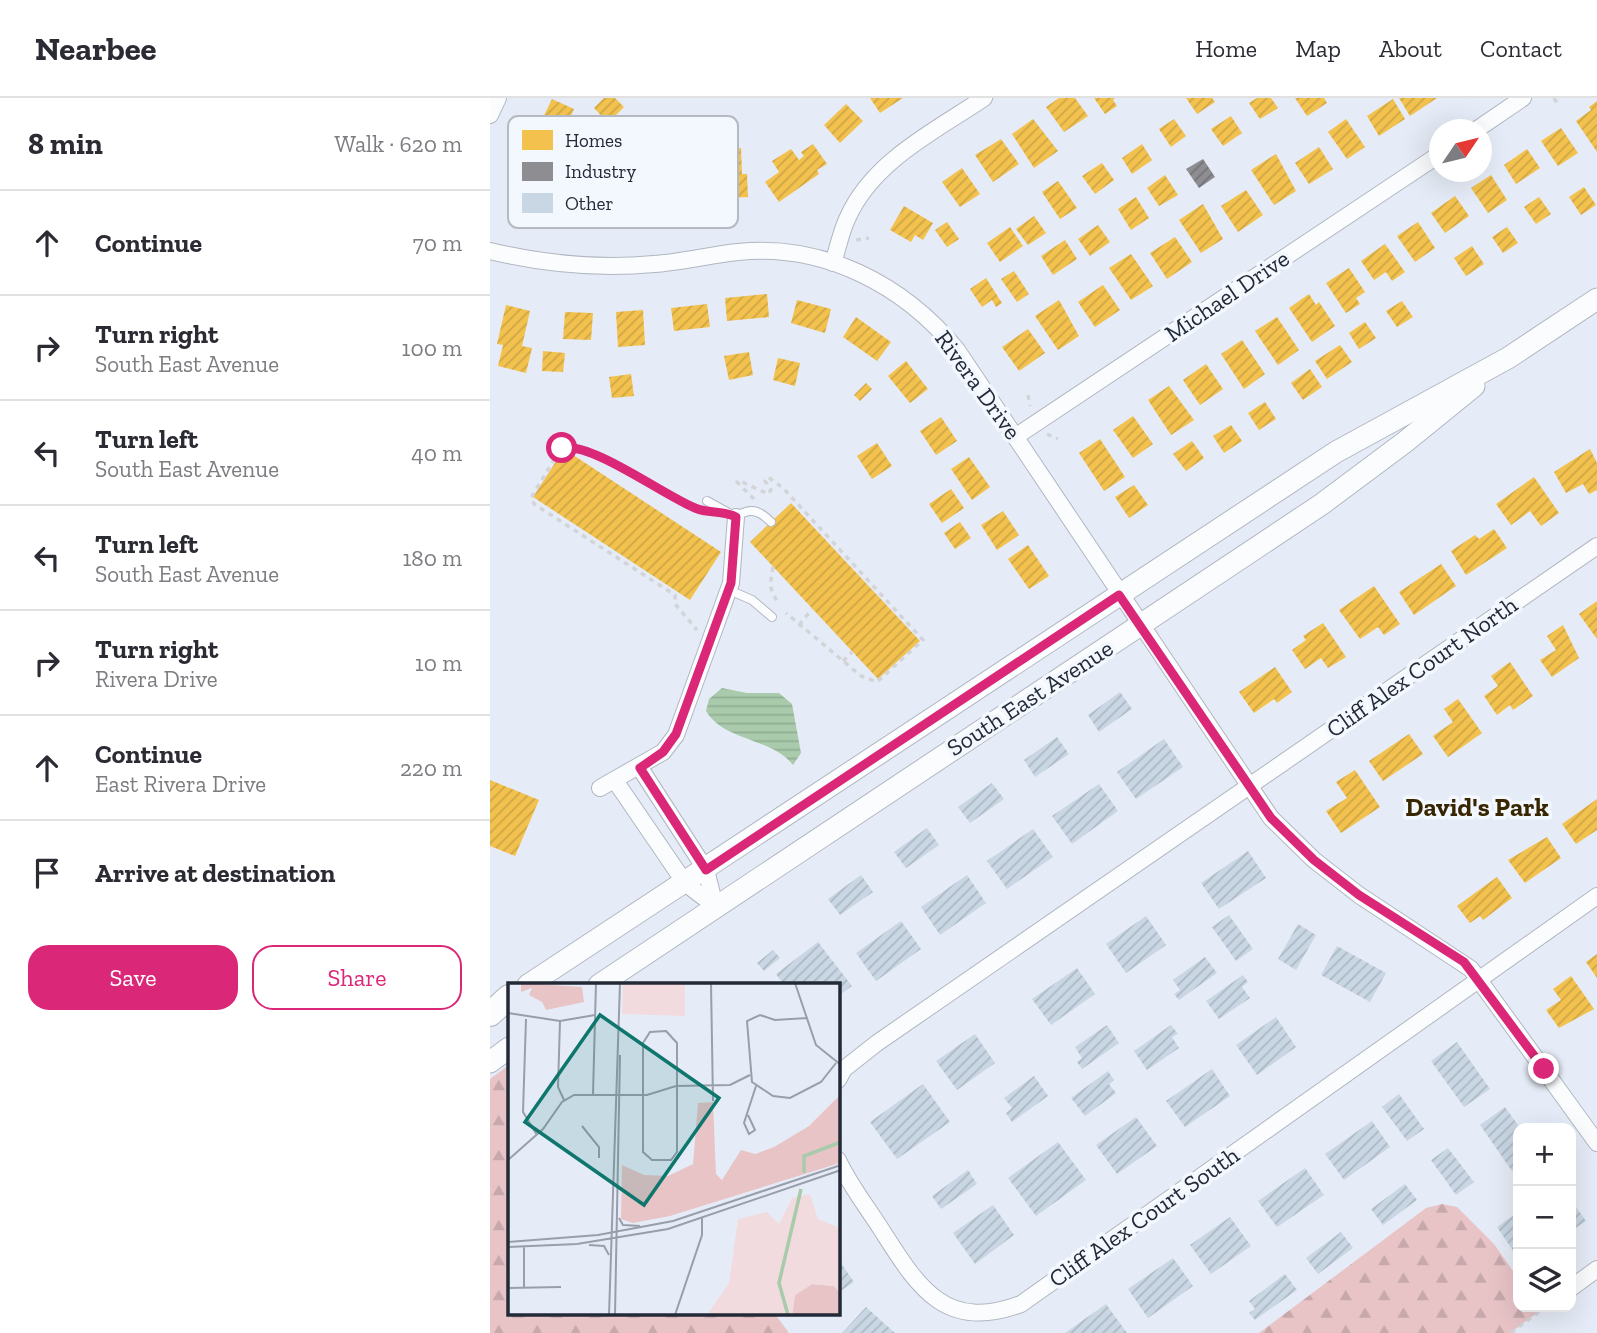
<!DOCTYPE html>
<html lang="en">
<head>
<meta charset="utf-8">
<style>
	body { margin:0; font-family:"Zilla Slab",serif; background:#f7f7f7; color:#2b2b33 }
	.controls { position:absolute; right:21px; bottom:21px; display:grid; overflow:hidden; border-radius:14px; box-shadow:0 7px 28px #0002 }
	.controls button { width:63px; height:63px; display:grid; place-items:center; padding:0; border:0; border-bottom:2px solid #e1e1e2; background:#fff; color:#2b2b33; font:35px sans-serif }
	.compass { position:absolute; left:939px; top:21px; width:63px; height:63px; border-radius:50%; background:#fff; box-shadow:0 7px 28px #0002; rotate:55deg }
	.stop { position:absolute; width:21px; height:21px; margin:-16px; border:5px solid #db2777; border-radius:50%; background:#fff }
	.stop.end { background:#db2777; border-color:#fff; box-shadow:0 2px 7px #0008 }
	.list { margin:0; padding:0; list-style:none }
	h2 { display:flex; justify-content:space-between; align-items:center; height:91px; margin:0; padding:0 28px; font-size:30px }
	h2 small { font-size:23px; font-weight:400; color:#7c7c81 }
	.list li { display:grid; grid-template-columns:46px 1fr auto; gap:21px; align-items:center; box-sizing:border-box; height:105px; padding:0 28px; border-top:2px solid #e1e1e2 }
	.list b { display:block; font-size:26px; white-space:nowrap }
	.list p { margin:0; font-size:23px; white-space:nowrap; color:#7c7c81 }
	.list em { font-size:23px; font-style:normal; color:#7c7c81 }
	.actions { display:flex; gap:14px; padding:21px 28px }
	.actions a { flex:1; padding:16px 0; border:2px solid #db2777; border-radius:21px; text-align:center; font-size:24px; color:#db2777 }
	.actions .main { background:#db2777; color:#fff }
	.icon { flex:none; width:38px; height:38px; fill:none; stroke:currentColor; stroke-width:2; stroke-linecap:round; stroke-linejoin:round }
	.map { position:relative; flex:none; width:1107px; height:1235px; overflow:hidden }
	header { display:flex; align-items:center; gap:42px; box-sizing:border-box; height:98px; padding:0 35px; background:#fff; border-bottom:2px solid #e1e1e2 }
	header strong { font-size:33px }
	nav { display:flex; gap:38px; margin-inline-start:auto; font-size:24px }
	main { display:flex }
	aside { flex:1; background:#fff }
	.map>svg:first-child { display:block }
	.forest { fill:url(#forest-firs) }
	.water { fill:url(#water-rules) }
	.homes { fill:url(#homes-hatch) }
	.industry { fill:url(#industry-hatch) }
	.building { fill:url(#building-hatch) }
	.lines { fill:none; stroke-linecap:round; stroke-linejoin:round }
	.lane-casing { stroke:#b1b7c1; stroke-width:10 }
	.street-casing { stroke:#b1b7c1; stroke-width:18 }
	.secondary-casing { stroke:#b1b7c1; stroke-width:23 }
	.primary-casing { stroke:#b1b7c1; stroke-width:26 }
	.path { stroke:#d2d4d8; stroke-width:3.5; stroke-dasharray:5 5; stroke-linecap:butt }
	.lane { stroke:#fbfcfe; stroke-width:8 }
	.street { stroke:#fbfcfe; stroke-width:16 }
	.secondary { stroke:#fbfcfe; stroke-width:21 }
	.primary { stroke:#fbfcfe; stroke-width:24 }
	.route { stroke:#db2777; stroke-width:9 }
	.labels { text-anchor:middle; stroke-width:7; stroke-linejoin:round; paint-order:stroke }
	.street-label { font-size:24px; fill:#232a37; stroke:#f3f7fe }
	.neighbourhood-label { font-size:26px; font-weight:bold; fill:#382600; stroke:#f3f7fe }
	.inset-river { fill:none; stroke:#a9cbab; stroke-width:3.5 }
	.inset-road { fill:none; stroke:#989eaa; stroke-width:2 }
	.view { fill:#0f766e; fill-opacity:0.15; stroke:#0f766e; stroke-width:3.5 }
	.inset-edge { fill:none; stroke:#232a37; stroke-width:3.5 }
	.key { fill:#f3f7fe; stroke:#b5bac2; stroke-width:2 }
	.key-label { font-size:19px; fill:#232a37 }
</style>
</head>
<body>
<header>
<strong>Nearbee</strong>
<nav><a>Home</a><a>Map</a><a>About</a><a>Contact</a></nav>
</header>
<main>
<aside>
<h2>8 min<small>Walk · 620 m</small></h2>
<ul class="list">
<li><svg class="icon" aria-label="ahead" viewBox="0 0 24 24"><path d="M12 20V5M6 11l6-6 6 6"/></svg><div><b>Continue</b></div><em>70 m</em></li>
<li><svg class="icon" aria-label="right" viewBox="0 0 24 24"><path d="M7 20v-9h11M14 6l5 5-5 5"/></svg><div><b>Turn right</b><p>South East Avenue</p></div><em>100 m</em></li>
<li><svg class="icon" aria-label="left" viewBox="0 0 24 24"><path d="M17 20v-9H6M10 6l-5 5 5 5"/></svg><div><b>Turn left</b><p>South East Avenue</p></div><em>40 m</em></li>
<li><svg class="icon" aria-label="left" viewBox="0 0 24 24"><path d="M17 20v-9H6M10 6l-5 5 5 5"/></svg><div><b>Turn left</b><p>South East Avenue</p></div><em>180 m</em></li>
<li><svg class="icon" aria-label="right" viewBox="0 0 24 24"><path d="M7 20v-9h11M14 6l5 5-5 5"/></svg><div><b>Turn right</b><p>Rivera Drive</p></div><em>10 m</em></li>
<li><svg class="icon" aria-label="ahead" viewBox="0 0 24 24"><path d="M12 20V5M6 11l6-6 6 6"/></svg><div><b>Continue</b><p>East Rivera Drive</p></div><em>220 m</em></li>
<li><svg class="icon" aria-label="arrive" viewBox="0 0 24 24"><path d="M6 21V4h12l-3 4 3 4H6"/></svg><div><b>Arrive at destination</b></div></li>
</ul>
<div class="actions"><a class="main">Save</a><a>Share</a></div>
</aside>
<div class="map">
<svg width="1107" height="1235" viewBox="0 0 1107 1235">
	<defs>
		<pattern id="forest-firs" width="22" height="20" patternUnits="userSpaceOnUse" patternTransform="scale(1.75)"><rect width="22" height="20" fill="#e8c4c7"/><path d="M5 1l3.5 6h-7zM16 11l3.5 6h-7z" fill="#c7a9ac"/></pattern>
		<pattern id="water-rules" width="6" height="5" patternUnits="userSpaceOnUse" patternTransform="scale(1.75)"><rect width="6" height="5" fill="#a9cbab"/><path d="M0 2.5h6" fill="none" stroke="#91ae94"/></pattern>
		<pattern id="homes-hatch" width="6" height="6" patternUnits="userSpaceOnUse" patternTransform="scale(1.75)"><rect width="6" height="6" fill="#f2c14e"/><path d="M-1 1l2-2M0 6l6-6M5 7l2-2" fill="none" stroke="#cfa645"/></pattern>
		<pattern id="industry-hatch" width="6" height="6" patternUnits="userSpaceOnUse" patternTransform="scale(1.75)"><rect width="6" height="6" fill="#8d8d92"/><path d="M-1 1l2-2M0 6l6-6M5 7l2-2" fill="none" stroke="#737378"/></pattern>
		<pattern id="building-hatch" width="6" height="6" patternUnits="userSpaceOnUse" patternTransform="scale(1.75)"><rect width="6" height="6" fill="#c9d6e3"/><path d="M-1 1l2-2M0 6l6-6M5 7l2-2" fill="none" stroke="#acb8c3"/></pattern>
	</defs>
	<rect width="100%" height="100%" fill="#e6ecf7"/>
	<g class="forest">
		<path d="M19,967V1216H285L299,1235H0V981Z"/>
		<path d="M952,1106L967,1109L1004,1146L1028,1180V1209H1048L1051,1212L1020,1235H769L936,1110Z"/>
	</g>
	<path class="water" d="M232,590L257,595H289L302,606L311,655L303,667C281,639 235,644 216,613L219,601Z"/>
	<g class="homes">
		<path d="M114,0H125L134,9L118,25L104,10Z"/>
		<path d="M380,0H413L390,15Z"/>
		<path d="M569,0H585L598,18L574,34L556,9Z"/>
		<path d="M604,0H625L623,2L627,8L615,16Z"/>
		<path d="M696,0H722L725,4L707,16Z"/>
		<path d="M767,0H781L788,10L770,21L759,5Z"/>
		<path d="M805,0H834L837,5L817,18Z"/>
		<path d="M909,0H947L920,18Z"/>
		<path d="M62,1L84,11L67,47L45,36Z"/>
		<path d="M903,1L915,21L889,38L877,18Z"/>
		<path d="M1107,3V54L1086,23L1101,12L1099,9Z"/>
		<path d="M356,6L373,23L350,45L334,27Z"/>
		<path d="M741,18L752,35L733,48L721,31Z"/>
		<path d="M543,21L568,53L544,70L522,36Z"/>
		<path d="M684,21L696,38L681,49L669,31Z"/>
		<path d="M856,21L875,49L857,61L838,34Z"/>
		<path d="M1071,30L1088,55L1068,68L1051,43Z"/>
		<path d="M511,41L529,66L503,84L485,57Z"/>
		<path d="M323,46L337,66L327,72L329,76L289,104L275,84L289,74L282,63L301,51L309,62L314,58L311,54Z"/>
		<path d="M652,46L662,62L642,76L632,60Z"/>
		<path d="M829,49L843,71L819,86L805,65Z"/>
		<path d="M251,50L252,76H257L258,99L237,100V82L224,83L223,51Z"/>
		<path d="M1037,51L1050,70L1026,86L1014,67Z"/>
		<path d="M786,56L806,93L784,107L761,72Z"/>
		<path d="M612,65L624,82L605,96L592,78Z"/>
		<path d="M472,70L490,96L470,109L452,84Z"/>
		<path d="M675,77L688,97L669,108L657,90Z"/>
		<path d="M1001,77L1017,102L998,115L981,90Z"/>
		<path d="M568,83L587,110L570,121L552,94Z"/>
		<path d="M1094,89L1106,107L1091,117L1079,99Z"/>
		<path d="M756,92L773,117L748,134L731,108Z"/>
		<path d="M965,98L979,118L955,135L941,115Z"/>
		<path d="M646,99L659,120L641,132L628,111Z"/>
		<path d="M1049,99L1061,116L1046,126L1034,109Z"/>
		<path d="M713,106L733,141L711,155L689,122Z"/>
		<path d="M414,108L443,125L433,142L425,137L421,144L400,132Z"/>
		<path d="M544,118L556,135L538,147L526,131Z"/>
		<path d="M457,124L469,141L457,149L445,132Z"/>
		<path d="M928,124L945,150L925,164L907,138Z"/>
		<path d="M608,127L620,144L600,158L588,141Z"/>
		<path d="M520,129L533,148L510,164L497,145Z"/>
		<path d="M1017,129L1028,145L1013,155L1002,139Z"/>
		<path d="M685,139L702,164L677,181L660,155Z"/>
		<path d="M575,142L587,161L563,177L551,158Z"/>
		<path d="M895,146L915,174L902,183L896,174L884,182L871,163Z"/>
		<path d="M982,148L994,166L976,178L964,160Z"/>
		<path d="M641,156L663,188L641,202L619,170Z"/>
		<path d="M859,170L875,194L866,200L870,206L856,215L836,185Z"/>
		<path d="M524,173L539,196L527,204L511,181Z"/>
		<path d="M496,180L512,205L506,209L502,202L492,209L480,191Z"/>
		<path d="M613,187L630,212L605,229L588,204Z"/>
		<path d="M277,196L279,219L237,223L235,200Z"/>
		<path d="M819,196L826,207L829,204L845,228L822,244L799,210Z"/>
		<path d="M307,202L341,211L335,235L301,225Z"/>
		<path d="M569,202L589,238L568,252L545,218Z"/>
		<path d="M912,203L923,219L907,229L896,213Z"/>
		<path d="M217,206L220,229L184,233L181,210Z"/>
		<path d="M16,207L40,213L32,248L42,250L36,275L8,268L13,247L7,246Z"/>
		<path d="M153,212L155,247L128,249L126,214Z"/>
		<path d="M75,214L103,215L101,242L73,241Z"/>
		<path d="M366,219L401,244L387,263L353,239Z"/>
		<path d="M787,219L809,252L788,267L765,233Z"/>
		<path d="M875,224L886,240L869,251L859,235Z"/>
		<path d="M538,231L555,255L529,273L512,249Z"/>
		<path d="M752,242L775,276L754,291L731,256Z"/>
		<path d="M850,247L862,264L837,281L825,263Z"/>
		<path d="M53,253L75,255L73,274L52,273Z"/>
		<path d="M259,254L263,277L239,282L234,258Z"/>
		<path d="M288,260L310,265L305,288L283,282Z"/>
		<path d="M416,263L438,291L420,305L398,278Z"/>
		<path d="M716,266L733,291L710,307L693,282Z"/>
		<path d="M820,271L832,289L813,302L801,285Z"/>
		<path d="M141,276L144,298L122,300L119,279Z"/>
		<path d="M376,285L382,291L370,303L364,297Z"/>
		<path d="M679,288L704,322L681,337L658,302Z"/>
		<path d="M775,304L786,321L769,332L758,315Z"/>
		<path d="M643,318L663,346L643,360L623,332Z"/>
		<path d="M451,319L467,343L446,357L430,333Z"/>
		<path d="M741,327L752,343L734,355L723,338Z"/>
		<path d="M610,341L635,379L614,393L589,355Z"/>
		<path d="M702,343L714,360L696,373L683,356Z"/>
		<path d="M387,345L402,368L382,381L367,358Z"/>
		<path d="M74,351L231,454L200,502L43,399Z"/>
		<path d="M1100,351L1107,365V392L1099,396L1093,386L1076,395L1064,374Z"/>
		<path d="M479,359L500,389L482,402L461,371Z"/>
		<path d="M1044,379L1069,415L1051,428L1040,413L1021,427L1006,406Z"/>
		<path d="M644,387L658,407L639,420L625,399Z"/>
		<path d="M461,391L474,410L452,425L439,406Z"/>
		<path d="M301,405L430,543L388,581L260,444Z"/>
		<path d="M513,413L529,437L507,452L491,427Z"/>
		<path d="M470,424L481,440L465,451L454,435Z"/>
		<path d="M1004,431L1017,450L976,477L961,453L985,437L989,441Z"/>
		<path d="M538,447L559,478L539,491L518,461Z"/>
		<path d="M951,466L966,488L924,517L909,494Z"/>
		<path d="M884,488L910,526L894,537L888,529L870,541L849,512Z"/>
		<path d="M1107,503V541L1089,516Z"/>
		<path d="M833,525L856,559L838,570L831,560L815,571L802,552L816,542L813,538Z"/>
		<path d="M1073,527L1089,560L1062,579L1050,562L1066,552L1057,538Z"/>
		<path d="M1020,564L1043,598L1023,612L1020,607L1007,617L994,598L1008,588L1001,578Z"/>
		<path d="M785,569L802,594L787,605L784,601L764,615L749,594Z"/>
		<path d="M968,601L992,635L958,659L943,638L963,624L954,611Z"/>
		<path d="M919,636L933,656L893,683L879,663Z"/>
		<path d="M865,672L890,709L851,735L836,713L857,700L846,684Z"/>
		<path d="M0,682L49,702L25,758L0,748Z"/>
		<path d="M1107,701V732L1086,746L1072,726Z"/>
		<path d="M1057,739L1071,760L1035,785L1018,762Z"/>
		<path d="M1007,779L1022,800L993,822L990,818L980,825L967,808Z"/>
		<path d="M1107,856V880L1096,864Z"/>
		<path d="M1081,878L1104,911L1069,930L1056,912L1071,902L1063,891Z"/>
	</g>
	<path class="industry" d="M713,61L725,79L709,90L696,71Z"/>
	<g class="building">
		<path d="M630,594L642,611L609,634L598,617Z"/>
		<path d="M567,639L579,656L545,679L534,662Z"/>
		<path d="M674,641L693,669L646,701L627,674Z"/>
		<path d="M502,685L514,701L480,725L468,709Z"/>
		<path d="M609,686L628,713L582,746L562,718Z"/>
		<path d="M437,730L449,747L416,770L404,754Z"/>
		<path d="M543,731L563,759L517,791L497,763Z"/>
		<path d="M758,753L776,780L729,811L711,785Z"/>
		<path d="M371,777L383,794L350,817L338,801Z"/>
		<path d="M477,777L496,805L450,837L431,809Z"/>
		<path d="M739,817L763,851L746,863L722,829Z"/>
		<path d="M656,818L676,847L636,875L616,846Z"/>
		<path d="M411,823L431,851L386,883L366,855Z"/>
		<path d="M808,826L826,837L806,872L788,861Z"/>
		<path d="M328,844L362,888L348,898V887H294L286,876Z"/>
		<path d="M847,848L896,875L880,904L831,877Z"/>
		<path d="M283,852L290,860L274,873L267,865Z"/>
		<path d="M715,859L727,875L689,902L684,896L690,892L683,882Z"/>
		<path d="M587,870L605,896L561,927L542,901Z"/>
		<path d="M753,877L758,884L752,889L760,900L729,921L716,903Z"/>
		<path d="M786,919L806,949L767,977L746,947Z"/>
		<path d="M617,927L629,945L592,971L587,964L592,960L585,949Z"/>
		<path d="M681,927L688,936L682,939L689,950L657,972L644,953Z"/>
		<path d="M485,936L505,965L467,992L446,963Z"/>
		<path d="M967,944L1000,991L974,1009L941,963Z"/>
		<path d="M722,971L740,998L695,1029L676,1003Z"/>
		<path d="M618,973L624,982L619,986L626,995L595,1018L581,1000Z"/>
		<path d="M544,978L558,998L522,1024L516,1015L522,1010L514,1000Z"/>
		<path d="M433,986L460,1024L407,1061L380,1024Z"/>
		<path d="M909,996L934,1031L917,1043L892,1009Z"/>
		<path d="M1015,1009L1030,1030L1028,1069L1022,1073L990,1027Z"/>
		<path d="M646,1019L667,1048L627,1076L606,1047Z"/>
		<path d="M882,1023L900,1049L854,1082L835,1056Z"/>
		<path d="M568,1044L596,1082L546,1118L518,1080Z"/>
		<path d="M958,1050L984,1084L966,1097L941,1062Z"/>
		<path d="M815,1070L834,1097L787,1129L768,1103Z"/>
		<path d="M478,1072L487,1086L451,1111L442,1098Z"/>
		<path d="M915,1086L927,1102L893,1127L881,1111Z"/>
		<path d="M1081,1102L1096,1123L1081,1133Z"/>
		<path d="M503,1107L524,1137L485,1166L463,1135Z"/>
		<path d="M1024,1117L1028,1123V1160L1007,1129Z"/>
		<path d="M740,1119L761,1148L721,1176L700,1147Z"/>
		<path d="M851,1134L863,1150L828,1176L816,1160Z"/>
		<path d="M683,1160L703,1188L658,1220L638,1191Z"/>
		<path d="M348,1161L364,1184L348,1195Z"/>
		<path d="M795,1176L807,1192L765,1222L759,1215L765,1211L759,1203Z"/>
		<path d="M616,1206L637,1235H575Z"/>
		<path d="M376,1209L405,1235H352Z"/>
	</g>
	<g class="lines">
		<defs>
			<g id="lane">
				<path d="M217,403L246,419C260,409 269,412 281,424"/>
				<path d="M239,492L262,502L282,519"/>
			</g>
			<g id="street">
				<path d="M0,17L8,0"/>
				<path d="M986,32L1033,0"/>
				<path d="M0,153C54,166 108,171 164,166C192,164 220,157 248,154C334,145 414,187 467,252L781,720L824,762L869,797L981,871L1107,1045"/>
				<path d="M343,165C348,150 351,133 358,119C383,63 445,33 494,0"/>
				<path d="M525,339L950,56"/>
				<path d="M150,670L216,772L225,808"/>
				<path d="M126,684L195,785L225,808"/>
				<path d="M110,690L173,654L186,637L241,485L246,419"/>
				<path d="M348,982L354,971L387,945L1107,448"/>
				<path d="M348,1062C359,1086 377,1109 391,1131C427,1187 454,1235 531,1206L1107,798"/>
				<path d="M1081,1190L1107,1171"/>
			</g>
			<g id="secondary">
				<path d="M38,887L846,354L1018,260L1107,201"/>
				<path d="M109,887L832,406L915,344L984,288"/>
				<path d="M0,964L19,950"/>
			</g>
			<path id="primary" d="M0,916L19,899"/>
		</defs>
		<use href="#lane" class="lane-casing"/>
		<use href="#street" class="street-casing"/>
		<use href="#secondary" class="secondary-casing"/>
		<use href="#primary" class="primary-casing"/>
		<g class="path">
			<path d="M1064,0L1067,5"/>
			<path d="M366,142L379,140"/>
			<path d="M538,297L540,308"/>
			<path d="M557,336L568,341"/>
			<path d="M264,401L247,384L250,383L278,396L281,392L275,383L278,379L293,390L433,542L387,584L371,578L296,515"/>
			<path d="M205,410L111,359L77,349L69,353L41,400L44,406L185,497V506L207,532"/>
			<path d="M283,469L280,488L288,506"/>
			<path d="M309,527L322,511"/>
			<path d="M353,563L362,554"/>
			<path d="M1021,1235L1055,1209"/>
		</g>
		<use href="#lane" class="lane"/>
		<use href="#street" class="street"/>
		<use href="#secondary" class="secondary"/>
		<use href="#primary" class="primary"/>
	</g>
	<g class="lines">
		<path class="route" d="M72,350C102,344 173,397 205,410C219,416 232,412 246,419L241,485L186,636L173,654L150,670L216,772L629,497L781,720L824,762L869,797L974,864L1054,971"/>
	</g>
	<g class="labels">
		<g class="street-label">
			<text transform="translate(737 198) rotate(-34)" y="8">Michael Drive</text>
			<text transform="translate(488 287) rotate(54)" y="8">Rivera Drive</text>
			<text transform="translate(932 569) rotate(-35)" y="8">Cliff Alex Court North</text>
			<text transform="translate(540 600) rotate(-33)" y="8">South East Avenue</text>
			<text transform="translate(654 1119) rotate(-35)" y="8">Cliff Alex Court South</text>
		</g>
		<g class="neighbourhood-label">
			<text x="987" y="718">David's Park</text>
		</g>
	</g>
	<g transform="translate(18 885)">
		<rect width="332" height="332" fill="#e6ecf7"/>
		<path d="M13,0L74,4L76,19L38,27L34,19L21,12L24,5L13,9ZM332,112V180L162,233L125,240L113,236L114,182L136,192L160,193L185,181L190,120L205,119L208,191L214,197L233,167L247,171L266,164L301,143ZM304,301L326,303L332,310V332H284L287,312Z" fill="#e8c4c7"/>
		<path d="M302,211L310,236L332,245V310L326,303L304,301L287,312L284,332H199L221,300L230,236L259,229L271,241L284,215Z" fill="#f2dbde"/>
		<path d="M115,0H177V33L114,31Z" fill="#f2dbde"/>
		<path class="inset-river" d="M296,190V173L333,159M280,332L271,300L293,206"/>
		<path class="inset-road" d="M203,0L205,118M287,0L308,62L333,82M0,30L52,38L87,32M299,35L267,37L252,32L239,38L244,99L265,113L282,115L313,99L328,80M18,36L15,129L29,152M52,38L50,104L56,117M158,48L169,60V169L163,177H144L135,169V60L142,49ZM85,111L88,0M240,132L247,147L241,151L236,140L248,103M74,143L91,164V175M0,177L35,146L54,119L66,112H139L168,103L222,102L242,92M111,235L115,242L132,243M0,259L90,252L165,238L333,182M81,262L96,263L101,272M0,264L69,261L160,246L333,187M16,264V304M0,305L53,304M101,332L112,0M107,332L112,72M167,332L194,252V235"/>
		<path class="view" d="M92,32L211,115L136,222L17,139Z"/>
		<rect width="332" height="332" class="inset-edge"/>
	</g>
	<rect x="18" y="18" width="230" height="112" rx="10" class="key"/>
	<rect x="32" y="32" width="31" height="20" fill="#f2c14e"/>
	<rect x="32" y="64" width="31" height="19" fill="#8d8d92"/>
	<rect x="32" y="95" width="31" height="20" fill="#c9d6e3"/>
	<g class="key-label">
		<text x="75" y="49">Homes</text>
		<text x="75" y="80">Industry</text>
		<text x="75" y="112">Other</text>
	</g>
</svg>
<div class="controls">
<button>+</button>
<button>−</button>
<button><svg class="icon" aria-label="layers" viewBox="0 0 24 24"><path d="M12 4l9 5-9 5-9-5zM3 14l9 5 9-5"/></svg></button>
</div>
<svg class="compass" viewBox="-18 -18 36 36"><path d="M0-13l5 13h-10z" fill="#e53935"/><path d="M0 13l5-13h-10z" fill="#7c7c81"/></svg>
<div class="stop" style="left:72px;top:350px"></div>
<div class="stop end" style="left:1054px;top:971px"></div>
</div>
</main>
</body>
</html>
